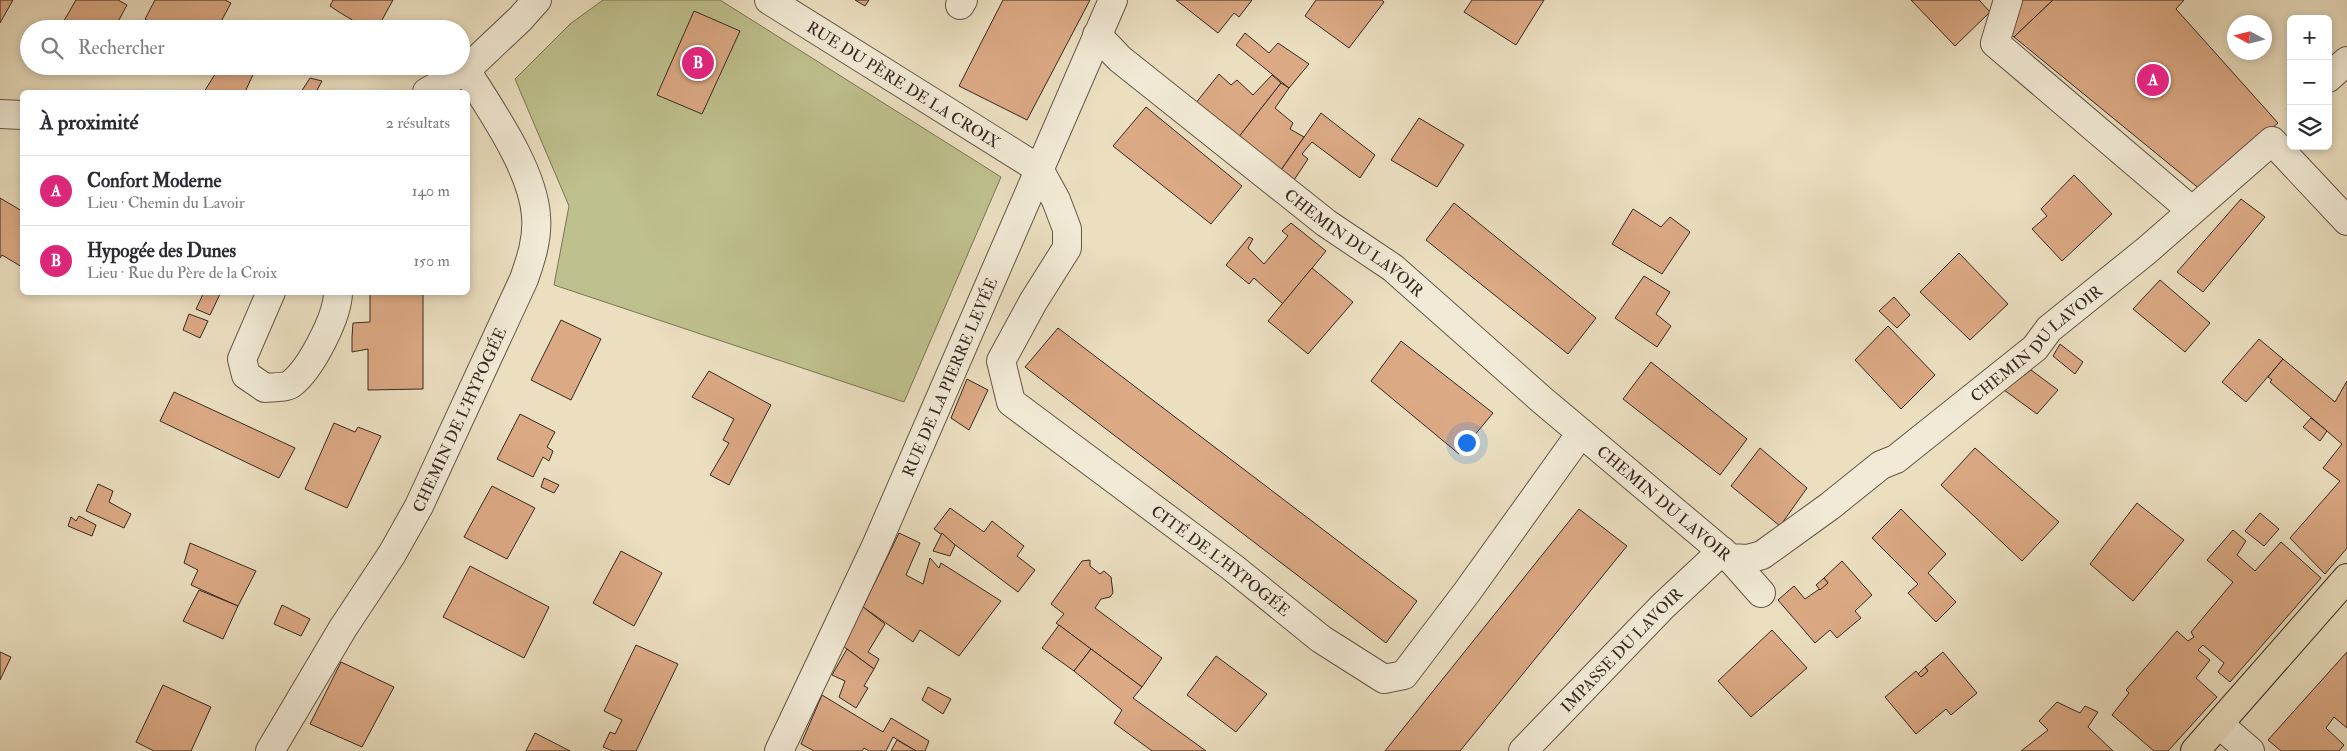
<!DOCTYPE html>
<html lang="fr">
<head>
<meta charset="utf-8">
<style>
	body { margin:0; font-family:"IM FELL Double Pica",serif; background:#f2f2f3; color:#2b2b33 }
	.controls { position:absolute; right:15px; top:15px; display:grid; overflow:hidden; border-radius:8px; box-shadow:0 2px 8px #0003 }
	.controls button { width:45px; height:45px; display:grid; place-items:center; padding:0; border:0; border-bottom:1px solid #e1e1e2; background:#fff; color:#2b2b33; font:25px sans-serif }
	.compass { position:absolute; left:2227px; top:15px; width:45px; height:45px; border-radius:50%; background:#fff; box-shadow:0 2px 8px #0003; rotate:277deg }
	.you { position:absolute; left:1466px; top:442px; width:18px; height:18px; margin:-12px; border:4px solid #fff; border-radius:50%; background:#1a73e8; box-shadow:0 0 0 8px #1a73e833 }
	.badge { display:grid; place-items:center; width:32px; height:32px; border-radius:50%; background:#db2777; color:#fff; font-size:16px; font-weight:700 }
	.pin { position:absolute; translate:-50% -50%; border:2px solid #fff; box-shadow:0 1px 5px #0006 }
	.list { margin:0; padding:0; list-style:none }
	h2 { display:flex; justify-content:space-between; align-items:center; height:65px; margin:0; padding:0 20px; font-size:21px }
	h2 small { font-size:16px; font-weight:400; color:#7c7c81 }
	.list li { display:grid; grid-template-columns:32px 1fr auto; gap:15px; align-items:center; box-sizing:border-box; height:70px; padding:0 20px; border-top:1px solid #e1e1e2 }
	.list b { display:block; font-size:19px; white-space:nowrap }
	.list p { margin:0; font-size:16px; white-space:nowrap; color:#7c7c81 }
	.list em { font-size:16px; font-style:normal; color:#7c7c81 }
	.icon { flex:none; width:28px; height:28px; fill:none; stroke:currentColor; stroke-width:2; stroke-linecap:round; stroke-linejoin:round }
	.map { position:relative; flex:none; width:2347px; height:751px; overflow:hidden }
	.search { position:absolute; background:#fff; box-shadow:0 2px 8px #0003; left:20px; top:20px; width:450px; height:55px; display:flex; align-items:center; gap:12px; box-sizing:border-box; padding:0 18px; border-radius:28px; color:#7c7c81; font-size:19px }
	.panel { position:absolute; background:#fff; box-shadow:0 2px 8px #0003; left:20px; top:90px; width:450px; height:205px; border-radius:8px }
	.map>svg:first-child { display:block }
	.green { fill:#bec08d; stroke:#7a7456 }
	.building { fill:#dba984; stroke:#372920 }
	.lines { fill:none; stroke-linecap:round; stroke-linejoin:round }
	.minor-casing { stroke:#645648; stroke-width:30 }
	.major-casing { stroke:#372920; stroke-width:30 }
	.minor { stroke:#f2ead6; stroke-width:28 }
	.major { stroke:#ebdfc0; stroke-width:28 }
	.labels { text-anchor:middle; stroke-width:4.5; stroke-linejoin:round; paint-order:stroke }
	.street-label { font-size:16px; fill:#372920; stroke:#f2ead6 }
</style>
</head>
<body>
<div class="map">
<svg width="2347" height="751" viewBox="0 0 2347 751">
	<rect width="100%" height="100%" fill="#ebdfc0"/>
	<filter id="stains"><feTurbulence type="fractalNoise" baseFrequency=".004" numOctaves="4"/><feColorMatrix values="0 0 0 0 .2 0 0 0 0 .09 0 0 0 0 .02 0 0 0 .5 -.17"/></filter>
	<radialGradient id="worn" r=".72"><stop offset=".6" stop-color="#630" stop-opacity="0"/><stop offset="1" stop-color="#630" stop-opacity=".3"/></radialGradient>
	<path class="green" d="M603,0H720L1001,177L904,402L554,285L569,206L515,79L570,24Z"/>
	<g class="building">
		<path d="M0,0H13L0,23Z"/>
		<path d="M76,0H118L127,5L114,29H71L62,24Z"/>
		<path d="M155,0H225L231,3L217,29H163L145,19Z"/>
		<path d="M333,0H393L377,29H367L339,12L330,6Z"/>
		<path d="M855,0H869L865,6Z"/>
		<path d="M1003,0H1090L1027,120L959,86Z"/>
		<path d="M1176,0H1252L1239,17L1234,13L1218,33Z"/>
		<path d="M1316,0H1382L1384,2L1349,48L1305,16Z"/>
		<path d="M1472,0H1544L1516,45L1464,12Z"/>
		<path d="M1911,0H1979L1990,12L1955,46Z"/>
		<path d="M2018,0H2053L2014,37L2008,32Z"/>
		<path d="M2053,0H2184L2176,9L2278,123L2201,190L2014,37Z"/>
		<path d="M694,11L740,31L702,114L657,95Z"/>
		<path d="M1245,33L1269,53L1278,43L1309,64L1289,88L1236,45Z"/>
		<path d="M220,66H257L245,92H204Z"/>
		<path d="M1219,74L1231,85L1237,80L1253,95L1272,75L1281,83L1238,138L1195,104Z"/>
		<path d="M310,78L322,81L316,92H301Z"/>
		<path d="M1281,83L1289,88L1275,108L1293,123L1290,129L1304,137L1281,170L1238,138Z"/>
		<path d="M1146,107L1242,186L1211,224L1113,146Z"/>
		<path d="M1321,113L1375,155L1360,178L1312,142L1302,154L1308,159L1294,180L1281,170Z"/>
		<path d="M1419,118L1464,145L1437,187L1391,160Z"/>
		<path d="M2074,175L2112,214L2062,261L2032,229L2047,216L2041,209Z"/>
		<path d="M0,198L22,211V267L2,255L0,258Z"/>
		<path d="M2241,199L2265,217L2203,292L2177,272Z"/>
		<path d="M1454,203L1596,318L1568,354L1426,240Z"/>
		<path d="M1633,209L1661,227L1670,217L1690,232L1662,274L1612,244Z"/>
		<path d="M1291,223L1326,251L1283,304L1254,278L1249,284L1226,265L1249,237L1253,239L1248,248L1264,264L1288,236L1282,231Z"/>
		<path d="M1959,253L2008,304L1970,340L1920,292Z"/>
		<path d="M1312,268L1353,302L1308,354L1268,321Z"/>
		<path d="M1644,276L1670,292L1656,314L1671,326L1657,347L1615,318Z"/>
		<path d="M2160,280L2210,323L2185,352L2133,309Z"/>
		<path d="M204,292H221L210,315L196,309Z"/>
		<path d="M370,292H423V389L368,390V349L352,352V337L353,323L370,322Z"/>
		<path d="M1894,297L1910,315L1897,328L1879,311Z"/>
		<path d="M189,314L208,321L200,338L183,330Z"/>
		<path d="M561,320L601,339L571,400L531,380Z"/>
		<path d="M1888,326L1935,375L1901,409L1855,360Z"/>
		<path d="M1058,328L1417,601L1386,643L1025,367Z"/>
		<path d="M2259,339L2283,359L2246,402L2222,382Z"/>
		<path d="M1401,341L1493,413L1459,454L1371,381Z"/>
		<path d="M2060,344L2083,362L2075,374L2053,356Z"/>
		<path d="M2283,359L2335,402L2347,381V548L2325,574L2290,538L2340,481L2323,468L2342,444L2270,382L2272,380L2268,377Z"/>
		<path d="M1651,362L1747,439L1720,475L1623,399Z"/>
		<path d="M2031,370L2058,390L2037,414L2004,390Z"/>
		<path d="M709,371L771,405L729,485L710,475L729,443L723,440L734,419L692,397Z"/>
		<path d="M967,379L988,390L969,430L951,418Z"/>
		<path d="M174,392L295,448L279,478L160,421Z"/>
		<path d="M520,414L555,432L547,447L553,451L549,461L543,457L533,477L497,459Z"/>
		<path d="M2311,418L2327,431L2320,441L2303,427Z"/>
		<path d="M334,423L355,432L358,427L381,436L347,508L305,489Z"/>
		<path d="M1760,448L1807,488L1780,526L1731,486Z"/>
		<path d="M1975,448L2059,522L2022,561L1941,485Z"/>
		<path d="M544,478L559,485L554,493L541,487Z"/>
		<path d="M98,484L113,491L109,502L131,514L124,528L86,511Z"/>
		<path d="M492,486L535,508L507,559L464,537Z"/>
		<path d="M2137,503L2184,540L2133,601L2090,564Z"/>
		<path d="M950,508L984,532L992,521L1024,546L1017,556L1035,570L1018,592L934,529Z"/>
		<path d="M1579,509L1627,546L1460,751H1385Z"/>
		<path d="M1901,509L1946,554L1928,573L1956,602L1936,622L1908,593L1918,584L1872,538Z"/>
		<path d="M2260,513L2279,529L2264,546L2245,531Z"/>
		<path d="M79,516L96,525L92,536L68,526L71,517L76,521Z"/>
		<path d="M2233,530L2246,541L2237,555L2255,571L2281,542L2321,578L2230,682L2218,672L2224,663L2203,645L2198,650L2210,660L2196,678L2217,697L2168,751H2154L2112,715L2129,693L2126,690L2177,631L2188,641L2194,637L2191,632L2233,582L2207,560Z"/>
		<path d="M899,533L920,543L906,575L923,584L930,558L939,568L941,563L1001,601L959,656L920,630L913,642L863,607Z"/>
		<path d="M942,533L955,545L950,556L933,551Z"/>
		<path d="M190,543L256,571L238,606L191,585L198,570L184,563Z"/>
		<path d="M621,551L662,573L634,626L593,603Z"/>
		<path d="M1090,560V566L1100,574L1104,571L1111,577L1113,593L1110,597L1101,599L1095,608L1162,658L1142,687L1056,623L1064,614L1051,604L1082,561Z"/>
		<path d="M1842,561L1872,595L1855,611L1861,618L1837,638L1830,630L1815,643L1778,600L1794,586L1805,599L1828,583L1824,578Z"/>
		<path d="M470,566L549,607L524,658L443,617Z"/>
		<path d="M1824,578L1828,583L1820,590L1816,585Z"/>
		<path d="M199,590L238,606L223,639L183,621Z"/>
		<path d="M282,605L310,619L301,636L274,624Z"/>
		<path d="M863,607L885,624L868,652L879,659L874,669L843,646Z"/>
		<path d="M1059,625L1091,649L1074,671L1042,648Z"/>
		<path d="M1772,630L1807,668L1751,717L1718,681Z"/>
		<path d="M636,645L678,664L636,751H613L603,747L610,732L615,734L622,720L604,711Z"/>
		<path d="M847,649L874,669L864,686L868,688L856,708L839,697L845,681L832,675Z"/>
		<path d="M1091,649L1142,687L1133,698L1206,751H1152L1114,723L1122,710L1074,671Z"/>
		<path d="M0,652L11,657L0,680Z"/>
		<path d="M1943,652L1977,693L1951,715L1946,709L1916,734L1885,697L1916,671L1921,677L1928,671L1925,667Z"/>
		<path d="M2347,652V728L2334,717L2326,728L2344,745L2339,751H2281L2268,740Z"/>
		<path d="M1216,656L1267,694L1236,732L1187,695Z"/>
		<path d="M341,662L394,687L362,747L310,724Z"/>
		<path d="M1925,667L1928,671L1921,677L1918,674Z"/>
		<path d="M163,685L211,707L191,751H154L136,742Z"/>
		<path d="M928,687L951,699L943,714L922,700Z"/>
		<path d="M822,695L883,732L891,718L929,741L925,751H916L893,737L886,751H869L864,748L862,751H814L801,744Z"/>
		<path d="M2057,702L2080,713L2085,706L2098,712L2088,727L2113,751H2021L2048,730L2039,721Z"/>
		<path d="M535,733L570,751H526Z"/>
		<path d="M897,740L916,751H891Z"/>
	</g>
	<g class="lines">
		<defs>
			<g id="minor">
				<path id="s1" d="M769,0L1039,169L1056,200L1067,229V248L1033,302L1001,361L1011,402L1232,567L1321,639L1384,679L1404,675L1467,592L1581,433"/>
				<path d="M2008,0L1995,43L2191,210"/>
				<path d="M960,5L963,0"/>
				<path id="s2" d="M1097,35L1120,59L1326,223L1393,268L1542,400L1730,558L1748,559L1762,555L1830,506L1881,465L1896,459L2035,348L2049,329L2146,251L2272,141L2347,221"/>
				<path d="M2328,78L2347,61"/>
				<path d="M427,92L466,70L520,19L537,0"/>
				<path d="M0,114L22,115"/>
				<path d="M271,292L242,359L246,375L265,388C272,387 285,388 291,384C311,369 338,316 338,292"/>
				<path d="M1730,558L1761,593"/>
				<path d="M2219,724L2250,751"/>
				<path id="s3" d="M270,751L343,628L392,554L419,506L524,279C531,259 538,238 536,216C533,169 490,109 466,70"/>
				<path id="s4" d="M779,751L876,546L1113,0"/>
				<path id="s5" d="M1523,751L1663,606L1722,551"/>
			</g>
			<path id="major" d="M2195,751L2347,578"/>
		</defs>
		<use href="#minor" class="minor-casing"/>
		<use href="#major" class="major-casing"/>
		<use href="#minor" class="minor"/>
		<use href="#major" class="major"/>
	</g>
	<g class="labels">
		<g class="street-label">
			<text dy="6" stroke="none"><textPath href="#s1" startOffset="159">RUE DU PÈRE DE LA CROIX</textPath></text>
			<text dy="6" stroke="none"><textPath href="#s2" startOffset="331">CHEMIN DU LAVOIR</textPath></text>
			<text dy="6" stroke="none"><textPath href="#s2" startOffset="1202">CHEMIN DU LAVOIR</textPath></text>
			<text dy="6" stroke="none"><textPath href="#s4" startOffset="411">RUE DE LA PIERRE LEVÉE</textPath></text>
			<text dy="6" stroke="none"><textPath href="#s3" startOffset="382">CHEMIN DE L'HYPOGÉE</textPath></text>
			<text dy="6" stroke="none"><textPath href="#s2" startOffset="736">CHEMIN DU LAVOIR</textPath></text>
			<text dy="6" stroke="none"><textPath href="#s1" startOffset="840">CITÉ DE L'HYPOGÉE</textPath></text>
			<text dy="6" stroke="none"><textPath href="#s5" startOffset="141">IMPASSE DU LAVOIR</textPath></text>
		</g>
	</g>
	<rect width="100%" height="100%" filter="url(#stains)"/>
	<rect width="100%" height="100%" fill="url(#worn)"/>
</svg>
<div class="controls">
<button>+</button>
<button>−</button>
<button><svg class="icon" aria-label="layers" viewBox="0 0 24 24"><path d="M12 4l9 5-9 5-9-5zM3 14l9 5 9-5"/></svg></button>
</div>
<svg class="compass" viewBox="-18 -18 36 36"><path d="M0-13l5 13h-10z" fill="#e53935"/><path d="M0 13l5-13h-10z" fill="#7c7c81"/></svg>
<div class="you"></div>
<div class="pin badge" style="left:2153px;top:80px">A</div>
<div class="pin badge" style="left:698px;top:63px">B</div>
<div class="search"><svg class="icon" aria-label="search" viewBox="0 0 24 24"><circle cx="10" cy="10" r="6"/><path d="M15 15l6 6"/></svg>Rechercher</div>
<section class="panel">
<h2>À proximité<small>2 résultats</small></h2>
<ul class="list">
<li><span class="badge">A</span><div><b>Confort Moderne</b><p>Lieu · Chemin du Lavoir</p></div><em>140 m</em></li>
<li><span class="badge">B</span><div><b>Hypogée des Dunes</b><p>Lieu · Rue du Père de la Croix</p></div><em>150 m</em></li>
</ul>
</section>
</div>
</body>
</html>
